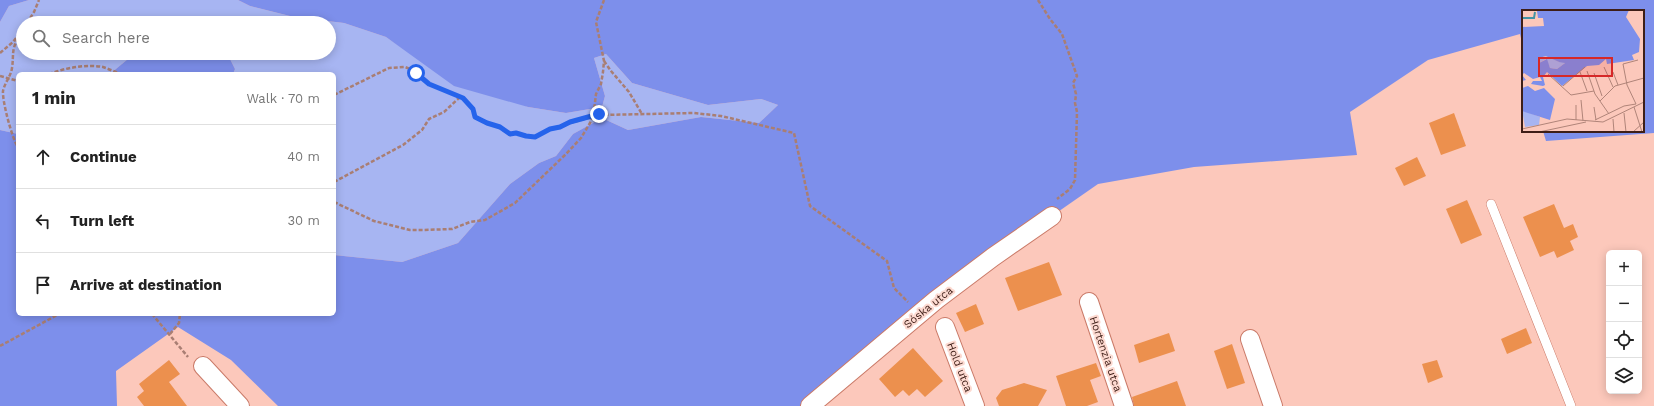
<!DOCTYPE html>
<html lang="en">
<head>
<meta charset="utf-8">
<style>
	body { margin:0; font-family:"Work Sans",sans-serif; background:#f6f6f6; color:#222 }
	.controls { position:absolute; right:12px; bottom:12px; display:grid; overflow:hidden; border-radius:6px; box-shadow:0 2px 10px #0003 }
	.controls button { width:36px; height:36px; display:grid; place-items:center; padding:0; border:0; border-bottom:1px solid #e0e0e0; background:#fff; color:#222; font:20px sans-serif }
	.stop { position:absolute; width:12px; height:12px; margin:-9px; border:3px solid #2563eb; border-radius:50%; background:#fff }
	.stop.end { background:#2563eb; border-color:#fff; box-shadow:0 1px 4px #0008 }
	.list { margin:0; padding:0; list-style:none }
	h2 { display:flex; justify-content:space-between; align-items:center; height:52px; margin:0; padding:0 16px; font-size:17px }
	h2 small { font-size:13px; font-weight:400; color:#767676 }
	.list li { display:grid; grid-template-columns:26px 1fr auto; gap:12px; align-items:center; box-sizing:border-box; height:64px; padding:0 16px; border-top:1px solid #e0e0e0 }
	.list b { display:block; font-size:15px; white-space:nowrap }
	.list em { font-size:13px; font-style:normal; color:#767676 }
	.icon { flex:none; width:22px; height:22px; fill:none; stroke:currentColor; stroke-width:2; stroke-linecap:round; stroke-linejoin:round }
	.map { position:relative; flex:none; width:1654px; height:406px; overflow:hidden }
	.search { position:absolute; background:#fff; box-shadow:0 2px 10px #0003; left:16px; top:16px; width:320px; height:44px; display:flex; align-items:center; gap:10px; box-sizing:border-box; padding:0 14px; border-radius:22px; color:#767676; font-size:15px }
	.panel { position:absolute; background:#fff; box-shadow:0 2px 10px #0003; left:16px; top:72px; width:320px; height:244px; border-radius:6px }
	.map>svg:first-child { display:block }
	.green { fill:#a7b5f2 }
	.forest { fill:#7d8feb }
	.building { fill:#ec904e }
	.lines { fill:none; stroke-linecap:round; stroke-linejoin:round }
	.service-casing { stroke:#ca7a68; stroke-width:10 }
	.minor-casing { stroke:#ca7a68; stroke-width:20 }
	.path { stroke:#a97e73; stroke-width:2.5; stroke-dasharray:4 2; stroke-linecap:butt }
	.service { stroke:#fff; stroke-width:9 }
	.minor { stroke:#fff; stroke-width:18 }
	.route { stroke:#2563eb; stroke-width:5 }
	.labels { text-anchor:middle; stroke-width:4; stroke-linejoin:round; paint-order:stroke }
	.street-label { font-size:11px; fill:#3e1e17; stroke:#fddad1 }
	.inset-river { fill:none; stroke:#4293a5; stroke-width:2 }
	.inset-road { fill:none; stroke:#b08479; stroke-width:1 }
	.view { fill:#d62828; fill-opacity:0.15; stroke:#d62828; stroke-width:2 }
	.inset-edge { fill:none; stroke:#3e1e17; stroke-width:2 }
</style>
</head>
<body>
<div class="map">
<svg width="1654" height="406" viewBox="0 0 1654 406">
	<rect width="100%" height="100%" fill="#fcc8bb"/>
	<path class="green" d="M29,0H238L250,6L294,17L344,23L386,37L414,56L528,107L566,113L602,107L605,96L594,58L606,54L632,83L708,105L761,99L778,105L759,123L701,117L628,130L602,118L573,134L556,156L539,163L510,184L458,243L402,262L334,255V74H233L235,69L227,53H329V23H23V53H135L110,74H18V134L0,130V22L9,6Z"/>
	<g class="forest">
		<path d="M0,0H29L9,6L0,22Z"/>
		<path d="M238,0H1654V133L1546,141L1543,131H1643V11H1523V47L1520,34L1428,60L1350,112L1357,155L1194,167L1098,184L1052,216L804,406H278L231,360L178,327L116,371L117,406H0V130L18,134V314H334V255L402,262L458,243L510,184L539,163L556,156L573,134L602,118L628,130L701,117L759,123L778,105L761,99L708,105L632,83L606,54L594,58L605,96L602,107L566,113L528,107L454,86L386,37L344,23L294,17L250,6Z"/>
		<path d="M135,53H227L235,69L233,74H110Z"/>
	</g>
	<g class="building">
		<path d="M1454,113L1466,146L1441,155L1429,123Z"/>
		<path d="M1417,157L1426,176L1404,186L1395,168Z"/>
		<path d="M1467,200L1482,235L1461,244L1446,209Z"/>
		<path d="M1554,204L1564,228L1573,224L1578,237L1570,241L1574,250L1557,258L1554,251L1540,257L1523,217Z"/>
		<path d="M1049,262L1062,295L1018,311L1005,278Z"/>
		<path d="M976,304L984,324L965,332L956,313Z"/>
		<path d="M1526,328L1532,343L1507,354L1501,339Z"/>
		<path d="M1169,333L1175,351L1139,363L1134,345Z"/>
		<path d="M1232,344L1245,383L1227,389L1214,351Z"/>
		<path d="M913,348L943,381L925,397L917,389L909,396L903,390L895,397L879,379Z"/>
		<path d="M169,360L180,374L169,382L187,406H144L137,397L144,391L139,384Z"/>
		<path d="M1437,360L1443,377L1428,383L1422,364Z"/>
		<path d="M1096,363L1101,376L1090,380L1098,402L1087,406H1066L1056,376Z"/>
		<path d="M1177,381L1186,406H1134L1132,397Z"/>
		<path d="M1024,383L1047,390L1038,406H999L996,398L1002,390Z"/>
	</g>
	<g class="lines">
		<defs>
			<path id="service" d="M1491,204L1571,406"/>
			<g id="minor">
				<path d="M1089,302L1124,406"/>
				<path d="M945,327L975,406"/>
				<path d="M1250,339L1273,406"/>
				<path d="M203,366L240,406"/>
				<path d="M810,406L936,300L993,257L1052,216"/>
			</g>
		</defs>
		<use href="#service" class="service-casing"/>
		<use href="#minor" class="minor-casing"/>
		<g class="path">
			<path d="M1038,0L1050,19L1062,34L1077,76L1073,83L1076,94L1075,103L1077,112L1075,180L1070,189L1057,199"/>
			<path d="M27,23L34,12L39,0"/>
			<path d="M18,38C11,51 14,55 12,68C11,76 5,82 3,91C2,100 12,139 18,147"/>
			<path d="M0,53L13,42L23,29"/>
			<path d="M604,61L611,71L629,92L642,114"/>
			<path d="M49,74C65,68 86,64 103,67C109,69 115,72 121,74"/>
			<path d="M136,74H141"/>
			<path d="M0,76L18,81"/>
			<path d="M334,95L389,68L405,67L415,71L429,84L463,98L473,109L475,117L487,123L497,126L510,135L516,133L526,136L535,137L550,129L560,127L570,123L599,115L694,113L721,116L794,133L810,206L887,261L894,288L908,302"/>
			<path d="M334,182L403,145L422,130L429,119L444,112L460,97"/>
			<path d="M334,202L374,221L410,230H424L452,229L470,222L485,220L515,203L566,154L581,138L590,123L594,111L596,94L601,84L603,72L604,61L596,22L604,0"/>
			<path d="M152,314L188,357"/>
			<path d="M170,334L179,323L180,314"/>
			<path d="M0,346L59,314"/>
		</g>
		<use href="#service" class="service"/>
		<use href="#minor" class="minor"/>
	</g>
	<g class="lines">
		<path class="route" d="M416,73L429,84L463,98L473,109L475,117L487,123L500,127L510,134L516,133L526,136L535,137L550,129L560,127L570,122L599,114"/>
	</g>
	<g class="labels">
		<g class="street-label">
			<text transform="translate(928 307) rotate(-39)" y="4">Sóska utca</text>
			<text transform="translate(1106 354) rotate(71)" y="4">Hortenzia utca</text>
			<text transform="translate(960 367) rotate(69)" y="4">Hold utca</text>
		</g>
	</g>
	<g transform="translate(1522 10)">
		<rect width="122" height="122" fill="#fcc8bb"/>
		<path d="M26,46L37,52H51L43,53L35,59L28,58L24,49L17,53V48ZM0,100L18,107L17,115L3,117Z" fill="#a7b5f2"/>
		<path d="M19,0H107L104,7L118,29L117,42L110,45L112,50L85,54L84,49L77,55L65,56L40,76L25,62L21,67L23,75L21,76L9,74L11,71H20L18,67L11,69L2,63L0,65L4,70L0,71V17L22,16L21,8H16L15,1ZM24,46L37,52L43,53L35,59L28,58L25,49L17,53V48ZM6,76L13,81L22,78L33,89L28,110L0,101V78Z" fill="#7d8feb" fill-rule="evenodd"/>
		<path class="inset-river" d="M0,8H12L13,2"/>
		<path class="inset-road" d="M82,57L91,77M65,61L73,84L87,104M58,62L65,81M91,62L96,75M72,63L80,86M26,64L49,85L72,81M41,76L63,57M59,90L61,111M78,91L93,76L122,68M54,95V110M72,97L74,110M112,97L120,122M102,103L104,122M91,109L92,122M73,110L102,96L114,94L105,75L101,54L116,50M0,119L45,109L81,112L122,92M17,122L64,112M111,122L122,112"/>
		<path class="view" d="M17,48H90V66H17Z"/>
		<rect width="122" height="122" class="inset-edge"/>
	</g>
</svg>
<div class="controls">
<button>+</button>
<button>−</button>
<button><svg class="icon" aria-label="locate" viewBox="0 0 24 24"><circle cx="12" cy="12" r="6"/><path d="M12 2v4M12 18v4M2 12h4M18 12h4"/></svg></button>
<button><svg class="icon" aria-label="layers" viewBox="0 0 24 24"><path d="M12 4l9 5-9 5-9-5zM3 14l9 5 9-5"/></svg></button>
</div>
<div class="stop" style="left:416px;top:73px"></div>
<div class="stop end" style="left:599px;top:114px"></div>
<div class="search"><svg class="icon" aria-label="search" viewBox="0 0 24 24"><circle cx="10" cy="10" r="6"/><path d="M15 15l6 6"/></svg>Search here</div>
<section class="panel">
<h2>1 min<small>Walk · 70 m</small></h2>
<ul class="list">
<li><svg class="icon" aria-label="ahead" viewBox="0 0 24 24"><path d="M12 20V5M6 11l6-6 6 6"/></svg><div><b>Continue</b></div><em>40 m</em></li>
<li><svg class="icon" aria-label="left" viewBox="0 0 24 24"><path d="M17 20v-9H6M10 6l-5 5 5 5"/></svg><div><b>Turn left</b></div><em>30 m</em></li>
<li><svg class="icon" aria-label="arrive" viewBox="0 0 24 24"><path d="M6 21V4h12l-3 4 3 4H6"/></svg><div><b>Arrive at destination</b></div></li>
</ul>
</section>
</div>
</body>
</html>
